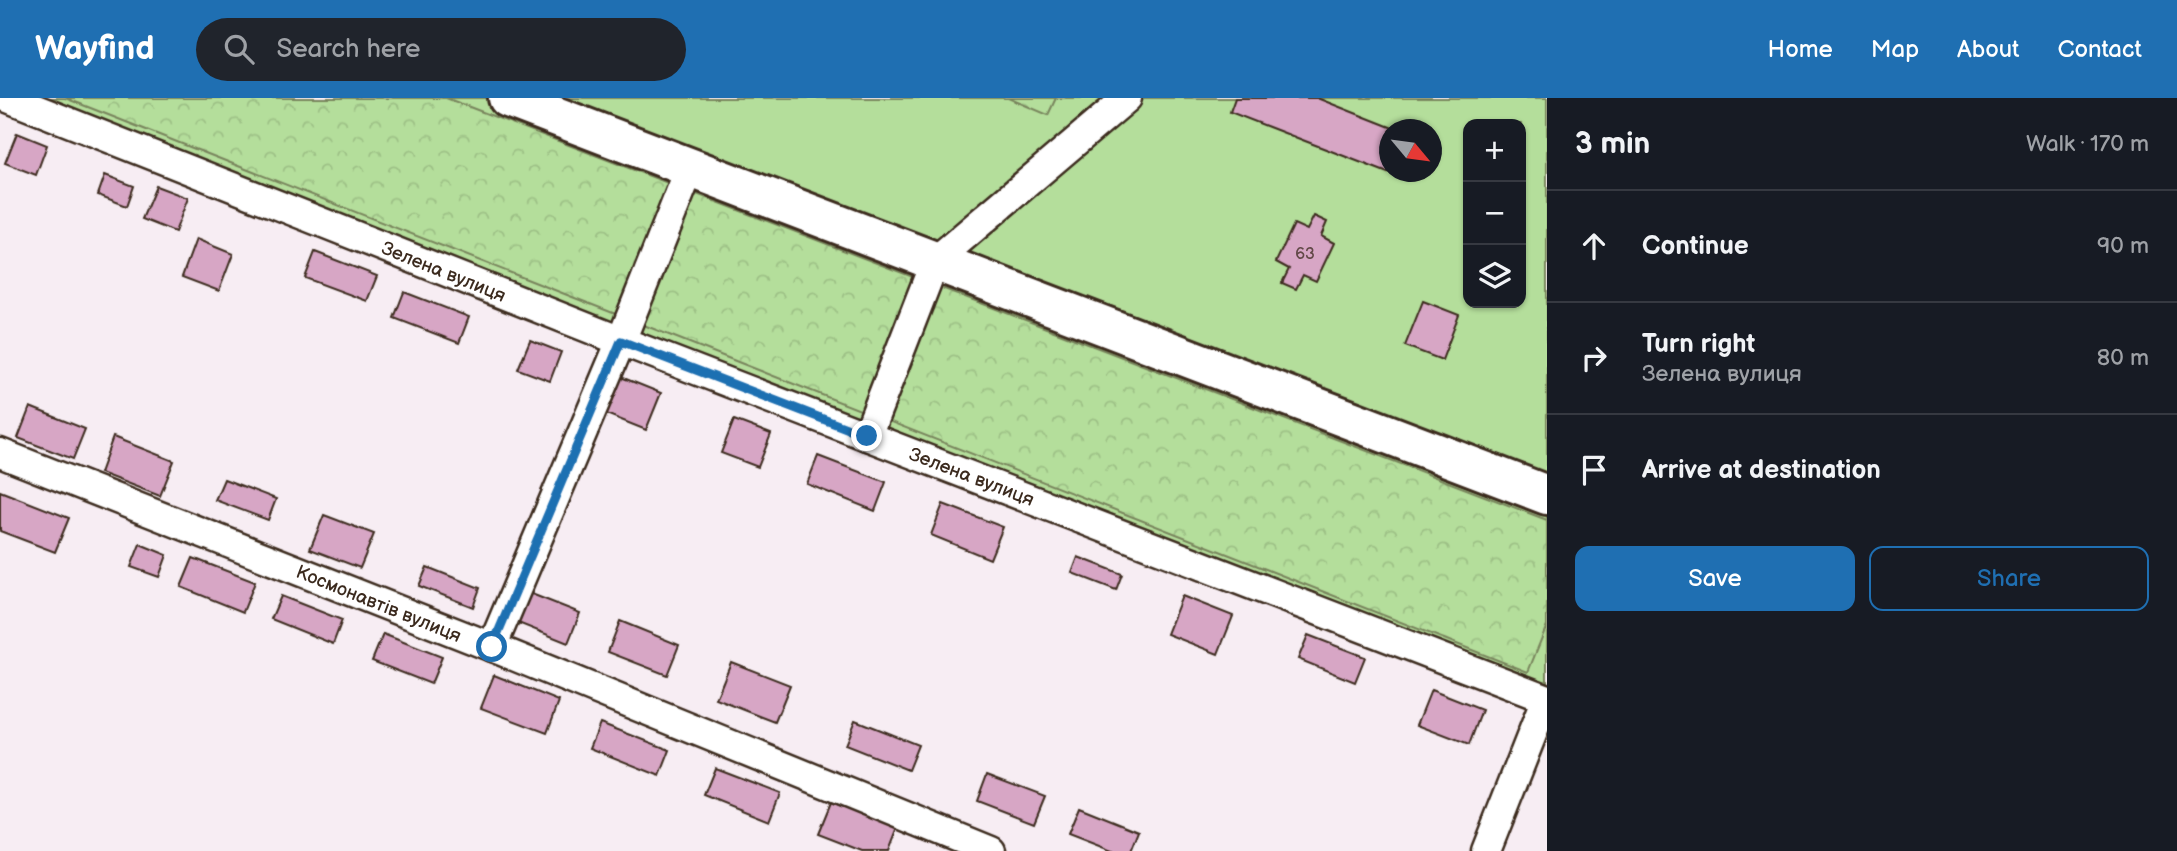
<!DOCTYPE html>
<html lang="en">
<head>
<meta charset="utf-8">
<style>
	body { margin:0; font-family:"Balsamiq Sans",sans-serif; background:#20242c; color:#f1f3f6 }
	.controls { position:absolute; right:21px; top:21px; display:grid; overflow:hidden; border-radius:14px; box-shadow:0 2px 5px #0004 }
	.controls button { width:63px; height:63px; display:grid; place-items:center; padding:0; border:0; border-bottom:2px solid #363941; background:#171b24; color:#f1f3f6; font:35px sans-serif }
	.compass { position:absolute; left:1379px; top:21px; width:63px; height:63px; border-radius:50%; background:#171b24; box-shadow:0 2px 5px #0004; rotate:119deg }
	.stop { position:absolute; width:21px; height:21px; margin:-16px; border:5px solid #1f6fb2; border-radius:50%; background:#fff }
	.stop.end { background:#1f6fb2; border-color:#fff; box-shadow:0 2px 7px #0008 }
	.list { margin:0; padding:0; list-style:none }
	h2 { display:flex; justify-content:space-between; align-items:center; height:91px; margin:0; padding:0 28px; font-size:30px }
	h2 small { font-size:23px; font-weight:400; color:#9ea1a6 }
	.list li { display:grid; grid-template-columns:46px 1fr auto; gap:21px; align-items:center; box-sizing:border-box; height:112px; padding:0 28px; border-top:2px solid #363941 }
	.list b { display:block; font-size:26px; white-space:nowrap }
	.list p { margin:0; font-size:23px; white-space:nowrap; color:#9ea1a6 }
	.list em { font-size:23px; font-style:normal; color:#9ea1a6 }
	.actions { display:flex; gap:14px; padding:21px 28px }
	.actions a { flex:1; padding:16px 0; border:2px solid #1f6fb2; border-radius:14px; text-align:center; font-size:24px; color:#1f6fb2 }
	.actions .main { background:#1f6fb2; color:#fff }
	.icon { flex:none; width:38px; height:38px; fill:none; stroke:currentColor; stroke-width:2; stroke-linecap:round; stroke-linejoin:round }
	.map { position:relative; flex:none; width:1547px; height:753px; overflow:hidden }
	header { display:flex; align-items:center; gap:42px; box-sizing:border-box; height:98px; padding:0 35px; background:#1f6fb2; color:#fff }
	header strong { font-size:33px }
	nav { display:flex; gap:38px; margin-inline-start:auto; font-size:24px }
	.search { width:490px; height:63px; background:#20242c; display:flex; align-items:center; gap:18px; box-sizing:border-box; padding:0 24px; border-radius:38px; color:#9ea1a6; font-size:26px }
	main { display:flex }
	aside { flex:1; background:#171b24 }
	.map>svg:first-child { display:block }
	.green { fill:#b4de9b; stroke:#78845c; stroke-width:2; fill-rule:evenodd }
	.forest { fill:url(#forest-crowns); stroke:#78845c; stroke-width:2 }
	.building { fill:#d7a6c5; stroke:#3b2a1e; stroke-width:2 }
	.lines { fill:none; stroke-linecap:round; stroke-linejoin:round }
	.street-casing { stroke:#3b2a1e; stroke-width:33 }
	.secondary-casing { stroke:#3b2a1e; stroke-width:44 }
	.street { stroke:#fff; stroke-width:28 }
	.secondary { stroke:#fff; stroke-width:38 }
	.route { stroke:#1f6fb2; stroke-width:9 }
	.labels { text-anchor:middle; stroke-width:5; stroke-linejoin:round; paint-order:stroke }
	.number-label { font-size:16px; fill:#624948 }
	.street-label { font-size:19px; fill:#3b2a1e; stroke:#fff }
</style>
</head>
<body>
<header>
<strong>Wayfind</strong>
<div class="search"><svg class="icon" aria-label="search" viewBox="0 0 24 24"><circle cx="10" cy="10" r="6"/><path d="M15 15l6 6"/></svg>Search here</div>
<nav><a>Home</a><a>Map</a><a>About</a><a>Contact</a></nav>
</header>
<main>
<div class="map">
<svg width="1547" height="753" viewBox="0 0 1547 753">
	<defs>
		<pattern id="forest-crowns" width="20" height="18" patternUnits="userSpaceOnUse" patternTransform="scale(1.75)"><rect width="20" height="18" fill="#b4de9b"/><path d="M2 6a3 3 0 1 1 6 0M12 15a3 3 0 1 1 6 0" fill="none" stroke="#9cbf85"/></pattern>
	</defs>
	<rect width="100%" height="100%" fill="#f7edf3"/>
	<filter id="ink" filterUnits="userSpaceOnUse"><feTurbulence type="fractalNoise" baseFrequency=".0143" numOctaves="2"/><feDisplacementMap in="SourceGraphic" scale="14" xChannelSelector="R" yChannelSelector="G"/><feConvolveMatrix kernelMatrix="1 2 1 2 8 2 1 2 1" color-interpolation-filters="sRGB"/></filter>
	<g filter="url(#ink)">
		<path class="green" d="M8,0H1547V601ZM1468,26H1521V205H1468ZM1390,32H1432V74H1390Z"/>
		<g class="forest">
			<path d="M65,0H446L1547,422V527L1528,574Z"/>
			<path d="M1008,0H1056L1048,17Z"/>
		</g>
		<g class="building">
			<path d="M1235,0H1317L1398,32H1390L1388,75L1230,14Z"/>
			<path d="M17,35L47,47L36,77L5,65Z"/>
			<path d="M105,77L134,88L127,108L98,97Z"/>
			<path d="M156,88L188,100L175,134L142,121Z"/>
			<path d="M1314,118L1327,124L1321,138L1334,145L1316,183L1303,177L1296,191L1282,185L1289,171L1276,164L1294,126L1307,132Z"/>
			<path d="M196,141L233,156L219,193L182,179Z"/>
			<path d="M315,154L377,178L367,203L305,180Z"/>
			<path d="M404,194L469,219L459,245L394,220Z"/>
			<path d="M1423,203L1459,217L1442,262L1405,248Z"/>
			<path d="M530,242L561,254L550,283L518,271Z"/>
			<path d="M621,279L661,295L646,332L606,316Z"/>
			<path d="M30,309L85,331L73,361L18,340Z"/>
			<path d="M734,322L771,336L758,369L721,355Z"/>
			<path d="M113,339L174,363L160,398L100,375Z"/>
			<path d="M818,358L886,384L875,413L807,386Z"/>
			<path d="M224,381L276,401L268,422L215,402Z"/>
			<path d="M0,393L69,420L55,454L0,433Z"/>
			<path d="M943,406L1003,429L990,461L931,437Z"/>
			<path d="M324,417L374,436L360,470L310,451Z"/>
			<path d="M140,446L167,457L159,479L131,469Z"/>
			<path d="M1078,459L1122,476L1116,492L1072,475Z"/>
			<path d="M193,460L255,484L243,514L181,489Z"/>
			<path d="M427,469L480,490L473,509L419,488Z"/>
			<path d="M529,495L580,515L568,545L518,525Z"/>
			<path d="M281,498L342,522L333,546L271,521Z"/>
			<path d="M1182,498L1233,518L1218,556L1167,536Z"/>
			<path d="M620,523L679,547L667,577L608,554Z"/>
			<path d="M383,536L442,559L431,586L372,563Z"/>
			<path d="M1308,537L1365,559L1355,584L1298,561Z"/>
			<path d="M731,564L790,587L775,624L716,601Z"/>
			<path d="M494,577L559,603L547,635L481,610Z"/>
			<path d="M1431,592L1482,612L1469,647L1417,627Z"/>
			<path d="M855,622L918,647L908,672L845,647Z"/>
			<path d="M600,625L670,652L660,678L590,650Z"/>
			<path d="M715,670L780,695L769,723L704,697Z"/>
			<path d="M987,676L1045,698L1034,725L977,703Z"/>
			<path d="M831,704L898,730L889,753H862L818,736Z"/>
			<path d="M1079,709L1139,733L1131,753H1112L1068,736Z"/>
		</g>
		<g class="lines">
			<defs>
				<g id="street">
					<path d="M8,0L621,243L1547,601"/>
					<path d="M867,338L935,163L1127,0"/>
					<path d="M0,355L492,549L991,753"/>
					<path d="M492,549L621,243L690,70"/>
					<path d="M1486,753L1546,601"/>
				</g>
				<path id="secondary" d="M508,0L1547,397"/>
			</defs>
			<use href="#street" class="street-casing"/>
			<use href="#secondary" class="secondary-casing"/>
			<use href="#street" class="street"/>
			<use href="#secondary" class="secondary"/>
		</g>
	</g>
	<g class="lines" filter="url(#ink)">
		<path class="route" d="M492,549L621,243L867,338"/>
	</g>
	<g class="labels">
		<g class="number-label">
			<text x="1305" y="161">63</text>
		</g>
		<g class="street-label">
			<text transform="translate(444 173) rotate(22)" y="7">Зелена вулиця</text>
			<text transform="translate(972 378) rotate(21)" y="7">Зелена вулиця</text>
			<text transform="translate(379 505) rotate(22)" y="7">Космонавтів вулиця</text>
		</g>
	</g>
</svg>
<div class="controls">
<button>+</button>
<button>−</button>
<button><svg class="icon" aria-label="layers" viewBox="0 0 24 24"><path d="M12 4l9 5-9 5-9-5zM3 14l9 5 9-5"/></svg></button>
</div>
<svg class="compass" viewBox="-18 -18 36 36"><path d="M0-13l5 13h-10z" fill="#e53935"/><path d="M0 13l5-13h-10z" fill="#9ea1a6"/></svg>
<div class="stop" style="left:492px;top:549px"></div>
<div class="stop end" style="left:867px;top:338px"></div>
</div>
<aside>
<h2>3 min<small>Walk · 170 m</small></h2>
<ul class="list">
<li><svg class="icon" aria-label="ahead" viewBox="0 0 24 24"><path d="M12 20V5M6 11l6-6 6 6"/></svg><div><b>Continue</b></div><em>90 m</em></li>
<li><svg class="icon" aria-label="right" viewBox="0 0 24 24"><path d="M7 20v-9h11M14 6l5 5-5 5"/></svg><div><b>Turn right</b><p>Зелена вулиця</p></div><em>80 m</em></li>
<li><svg class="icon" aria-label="arrive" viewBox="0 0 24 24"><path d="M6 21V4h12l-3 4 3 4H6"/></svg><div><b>Arrive at destination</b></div></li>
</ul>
<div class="actions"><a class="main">Save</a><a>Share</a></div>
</aside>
</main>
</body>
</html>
